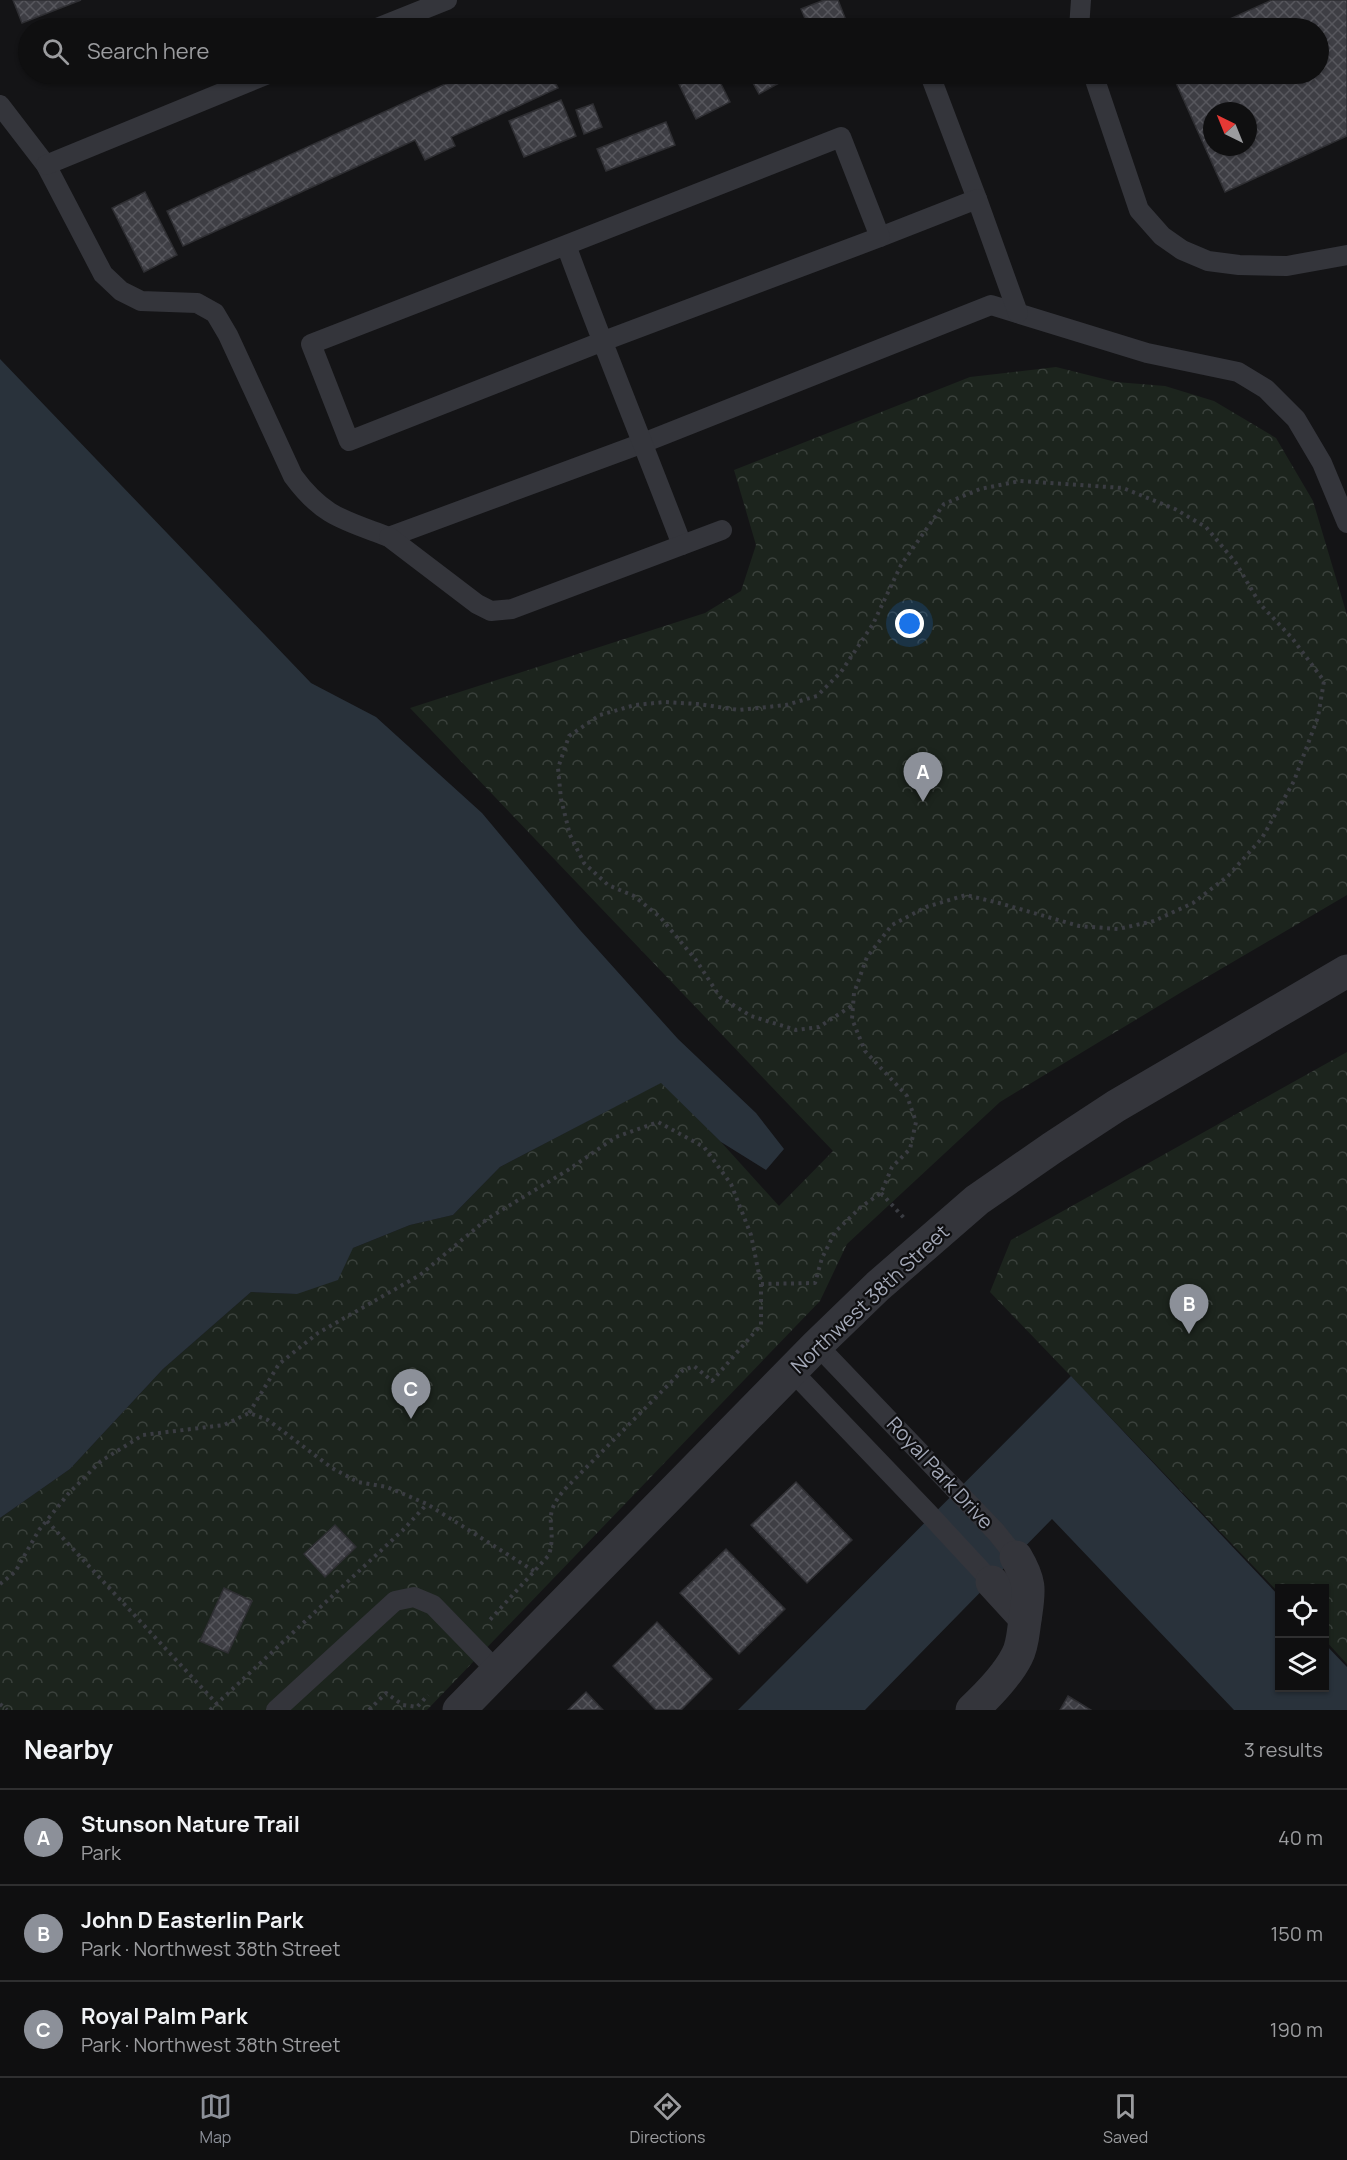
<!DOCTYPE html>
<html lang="en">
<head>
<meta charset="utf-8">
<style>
	body { margin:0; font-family:Manrope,sans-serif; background:#181819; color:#f1f3f6 }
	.controls { position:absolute; right:18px; bottom:18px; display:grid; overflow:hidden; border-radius:0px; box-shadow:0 2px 4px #0004 }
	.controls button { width:54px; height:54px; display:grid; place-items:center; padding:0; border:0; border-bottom:2px solid #2f2f30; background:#0f0f10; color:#f1f3f6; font:30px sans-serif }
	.compass { position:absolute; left:1203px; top:102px; width:54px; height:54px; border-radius:50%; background:#0f0f10; box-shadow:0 2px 4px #0004; rotate:317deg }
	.you { position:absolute; left:910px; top:624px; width:21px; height:21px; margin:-15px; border:4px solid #fff; border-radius:50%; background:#1a73e8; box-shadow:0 0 0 9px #1a73e833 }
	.badge { display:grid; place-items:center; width:39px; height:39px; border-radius:50%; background:#8c9099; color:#fff; font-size:20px; font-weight:700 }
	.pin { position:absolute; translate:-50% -50px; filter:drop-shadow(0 2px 3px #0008) }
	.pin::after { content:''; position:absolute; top:32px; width:21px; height:18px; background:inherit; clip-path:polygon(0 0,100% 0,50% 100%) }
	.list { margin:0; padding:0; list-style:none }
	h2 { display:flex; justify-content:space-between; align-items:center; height:78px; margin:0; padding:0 24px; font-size:26px }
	h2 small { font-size:20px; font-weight:400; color:#9b9c9f }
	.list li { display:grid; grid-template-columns:39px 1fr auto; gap:18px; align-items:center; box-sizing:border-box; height:96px; padding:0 24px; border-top:2px solid #2f2f30 }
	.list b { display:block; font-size:22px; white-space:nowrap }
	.list p { margin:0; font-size:20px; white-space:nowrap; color:#9b9c9f }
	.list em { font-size:20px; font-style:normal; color:#9b9c9f }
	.icon { flex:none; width:33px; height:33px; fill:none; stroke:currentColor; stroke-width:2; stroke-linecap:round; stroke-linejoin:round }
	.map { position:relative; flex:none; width:1347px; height:1710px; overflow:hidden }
	.search { position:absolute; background:#0f0f10; box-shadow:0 2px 4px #0004; left:18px; right:18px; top:18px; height:66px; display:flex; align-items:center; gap:15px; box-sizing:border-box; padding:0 21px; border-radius:33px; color:#9b9c9f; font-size:22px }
	.sheet { height:366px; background:#0f0f10 }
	nav { display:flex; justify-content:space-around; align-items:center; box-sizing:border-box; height:84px; border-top:2px solid #2f2f30; background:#0f0f10; font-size:16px; color:#9b9c9f }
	nav a { display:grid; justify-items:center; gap:3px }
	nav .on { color:#8c9099 }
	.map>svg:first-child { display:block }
	.park { fill:url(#park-crowns) }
	.water { fill:#29323b }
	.building { fill:url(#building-cross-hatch); stroke:#2e2e32; stroke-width:1.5; fill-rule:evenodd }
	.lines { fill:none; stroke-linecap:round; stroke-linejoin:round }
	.path { stroke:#3a3c42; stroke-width:4; stroke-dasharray:3 4.5; stroke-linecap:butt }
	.lane { stroke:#34353b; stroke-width:20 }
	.street { stroke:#34353b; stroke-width:33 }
	.labels { text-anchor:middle; stroke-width:4.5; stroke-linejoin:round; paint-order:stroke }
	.street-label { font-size:20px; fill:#a4a9b8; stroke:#0f0f11 }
</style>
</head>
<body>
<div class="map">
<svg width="1347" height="1710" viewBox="0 0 1347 1710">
	<defs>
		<pattern id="park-crowns" width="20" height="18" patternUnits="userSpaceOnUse" patternTransform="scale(1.5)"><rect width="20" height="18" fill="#1c241d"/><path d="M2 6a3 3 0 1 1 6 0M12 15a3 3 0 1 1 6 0" fill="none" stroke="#3a413c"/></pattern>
		<pattern id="building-cross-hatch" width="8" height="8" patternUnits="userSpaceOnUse" patternTransform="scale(1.5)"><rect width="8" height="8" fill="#3e3e44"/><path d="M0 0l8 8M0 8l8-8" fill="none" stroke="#57575d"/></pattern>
	</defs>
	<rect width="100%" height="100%" fill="#141416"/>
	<g class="park">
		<path d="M1056,367L1116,382L1165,386L1214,401L1276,438L1313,501L1347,615V895L1185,990L1000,1102L847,1244L820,1301L427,1710H0V1518L70,1469L163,1369L251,1292L297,1294L353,1248L410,1225L453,1215L500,1167L662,1082L721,1142L779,1206L833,1151L410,708L705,613L741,591L756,545L734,470L970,377Z"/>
		<path d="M1347,1052V1664L1325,1640L1324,1588H1280L1279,1593L990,1292L1011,1240Z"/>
	</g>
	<g class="water">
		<path d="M0,359L311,683L376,717L482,813L580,930L678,1039L756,1113L784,1149L766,1170L721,1142L661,1083L500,1167L453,1215L410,1225L353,1248L338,1280L297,1294L251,1292L163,1369L70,1469L0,1518Z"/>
		<path d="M1071,1376L1279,1596L1280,1688H1324L1325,1644L1347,1667V1710H1234L1052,1519L865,1710H738Z"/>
	</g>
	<g class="building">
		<path d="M13,0H81L22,23Z"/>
		<path d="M824,0H838L849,28H809L801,9Z"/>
		<path d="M1272,0H1347V136L1225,192L1172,74H1318V28H1210ZM1212,111H1248V147H1212Z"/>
		<path d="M467,74H551L558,88L451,137L455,146L425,160L415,140L183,246L167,211Z"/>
		<path d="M674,74H716L730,102L696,119Z"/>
		<path d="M748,74H791L792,76L759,94Z"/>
		<path d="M561,100L576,136L524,157L509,121Z"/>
		<path d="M593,104L602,127L584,134L576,110Z"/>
		<path d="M666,122L675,145L606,171L597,149Z"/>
		<path d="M145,192L177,255L144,272L112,208Z"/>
		<path d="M796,1482L852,1540L807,1583L751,1525Z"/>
		<path d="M335,1525L356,1547L325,1577L304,1554Z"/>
		<path d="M726,1549L785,1609L739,1654L680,1593Z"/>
		<path d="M224,1588L252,1601L228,1653L200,1641Z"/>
		<path d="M657,1622L712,1679L681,1710H656L613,1666Z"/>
		<path d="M586,1692L603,1710H568Z"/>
		<path d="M1068,1696L1091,1710H1060Z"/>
	</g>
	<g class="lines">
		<g class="path">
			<path d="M881,1193L905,1219"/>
			<path d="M761,1284L815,1283L822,1258L835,1232L861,1207L881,1193L892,1167L910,1149L916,1122L907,1096L865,1051L852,1019L854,993L867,957L892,925L926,907L966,895L999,903L1079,926L1118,929L1154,921L1193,903L1228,876L1262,838L1294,781L1318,717L1324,681L1292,638L1260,604L1236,563L1206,527L1175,509L1123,488L1020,481L980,489L944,504L901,565L873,624L841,672L817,696L786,705L739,710L698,704L665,702L635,705L600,715L569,736L558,768L561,799L570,835L584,863L608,885L634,896L660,917L696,960L720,997L751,1016L796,1030L819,1027L853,1005"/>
			<path d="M249,1413L279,1364L318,1333L420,1275L487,1219L568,1170L616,1137L658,1122L704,1147L731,1184L751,1235L761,1284V1325L712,1381L694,1366L682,1371L566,1488C539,1518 558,1524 549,1555L488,1622"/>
			<path d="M47,1521L217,1704"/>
			<path d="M0,1584L15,1572L39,1530L69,1493L101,1461L143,1435L224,1425L249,1413L268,1420L332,1468L358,1482L387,1487L427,1504L534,1571"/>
			<path d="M0,1704L7,1710"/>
			<path d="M210,1710L403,1530L427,1504"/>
			<path d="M369,1710L386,1693L403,1705L417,1707L428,1695"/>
		</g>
		<g class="lane">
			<path d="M377,28L447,0"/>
			<path d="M1079,28L1081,0"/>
			<path d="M1093,74L1139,210L1162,236L1182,250L1208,261L1239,265L1287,266L1347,255"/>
			<path d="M930,75L977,199"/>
			<path d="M0,105L46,165L103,274L121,291L141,301L197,303L215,313L228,335L293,476C323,517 344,520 389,537L643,443L991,305L1147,353L1238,372L1266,389L1296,419L1322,463L1347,523"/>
			<path d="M46,165L268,74"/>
			<path d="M880,237L977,199L1018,313"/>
			<path d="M566,245L841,137L880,237L601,342L349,441L311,344L566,245C603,346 644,445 682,545"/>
			<path d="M389,537L477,604L491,611L512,609L722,530"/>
			<path d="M817,1345L996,1532L1016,1557"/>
			<path d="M792,1371L928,1513L992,1582"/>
			<path d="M276,1710L395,1601L414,1597L433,1605L497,1671"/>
		</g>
		<g class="street">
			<path d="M992,1582L1025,1618"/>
			<path d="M459,1710L817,1345L878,1286L977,1200L1052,1148L1116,1106L1347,971"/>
			<path d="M972,1710C988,1695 1007,1676 1017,1656C1023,1645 1023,1632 1025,1620C1029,1591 1032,1584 1016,1557"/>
		</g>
	</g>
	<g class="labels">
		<g class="street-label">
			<text transform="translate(870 1299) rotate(-43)" y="7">Northwest 38th Street</text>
			<text transform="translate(940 1473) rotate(47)" y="7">Royal Park Drive</text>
		</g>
	</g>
</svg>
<div class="controls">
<button><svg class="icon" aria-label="locate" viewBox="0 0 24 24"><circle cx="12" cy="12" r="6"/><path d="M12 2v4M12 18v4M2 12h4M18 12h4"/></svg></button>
<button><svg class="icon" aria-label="layers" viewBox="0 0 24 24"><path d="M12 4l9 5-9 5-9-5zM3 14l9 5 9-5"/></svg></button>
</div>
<svg class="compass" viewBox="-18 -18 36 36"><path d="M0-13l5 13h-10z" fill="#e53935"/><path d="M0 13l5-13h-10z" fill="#9b9c9f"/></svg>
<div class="you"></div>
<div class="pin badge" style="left:923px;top:802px">A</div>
<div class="pin badge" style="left:1189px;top:1334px">B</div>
<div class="pin badge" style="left:411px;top:1419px">C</div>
<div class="search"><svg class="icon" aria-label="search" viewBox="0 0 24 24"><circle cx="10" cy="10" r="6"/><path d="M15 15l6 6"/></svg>Search here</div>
</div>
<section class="sheet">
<h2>Nearby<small>3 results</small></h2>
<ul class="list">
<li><span class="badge">A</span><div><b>Stunson Nature Trail</b><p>Park</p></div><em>40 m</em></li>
<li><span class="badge">B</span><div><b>John D Easterlin Park</b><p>Park · Northwest 38th Street</p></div><em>150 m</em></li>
<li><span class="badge">C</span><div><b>Royal Palm Park</b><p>Park · Northwest 38th Street</p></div><em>190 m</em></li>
</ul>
</section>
<nav>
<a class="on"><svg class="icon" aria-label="map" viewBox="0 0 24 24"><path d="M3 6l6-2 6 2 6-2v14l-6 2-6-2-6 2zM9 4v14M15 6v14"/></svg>Map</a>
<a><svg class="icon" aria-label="directions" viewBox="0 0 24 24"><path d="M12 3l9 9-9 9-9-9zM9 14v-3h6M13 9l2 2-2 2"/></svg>Directions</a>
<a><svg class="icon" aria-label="saved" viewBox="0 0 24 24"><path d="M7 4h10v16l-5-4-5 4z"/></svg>Saved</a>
</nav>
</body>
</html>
